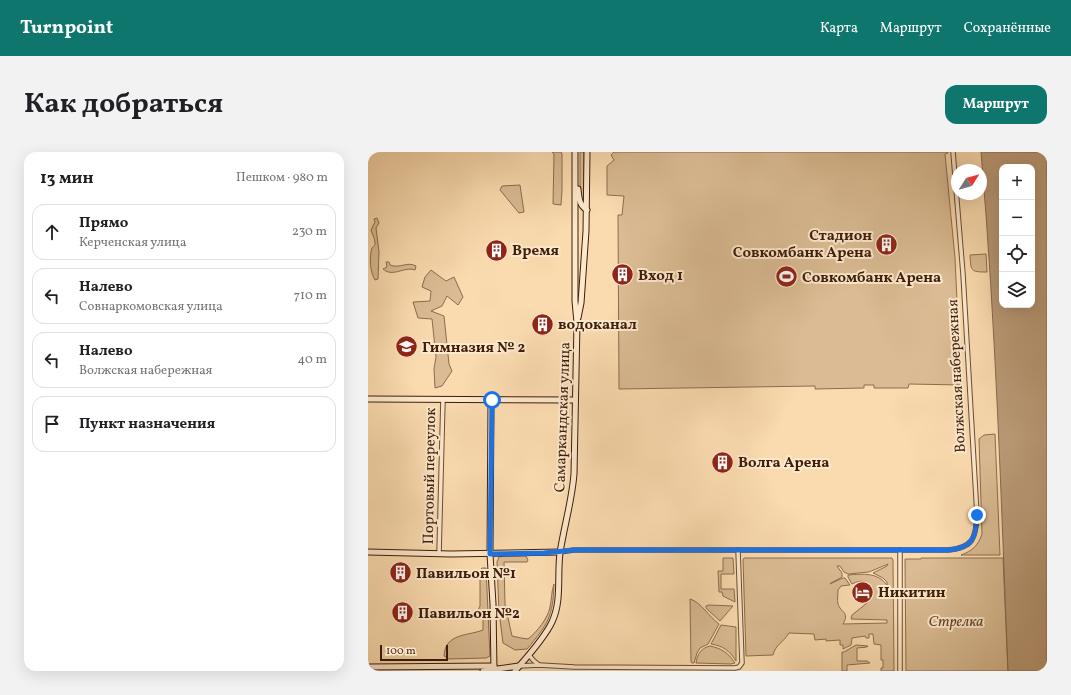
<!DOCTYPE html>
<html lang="ru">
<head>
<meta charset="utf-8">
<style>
	body { margin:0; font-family:Vollkorn,serif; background:#f2f2f2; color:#202124 }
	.controls { position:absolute; right:12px; top:12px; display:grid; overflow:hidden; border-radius:8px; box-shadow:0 4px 16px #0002 }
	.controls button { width:36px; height:36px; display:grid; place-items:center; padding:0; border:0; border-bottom:1px solid #e0e0e0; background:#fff; color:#202124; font:20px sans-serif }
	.compass { position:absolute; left:583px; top:12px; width:36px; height:36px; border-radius:50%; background:#fff; box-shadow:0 4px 16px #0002; rotate:53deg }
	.scale { position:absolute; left:12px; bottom:10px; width:68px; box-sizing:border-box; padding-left:4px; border:2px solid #3e1d0a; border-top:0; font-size:11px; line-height:14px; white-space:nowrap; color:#3e1d0a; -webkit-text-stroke:3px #fce8cb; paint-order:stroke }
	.stop { position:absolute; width:12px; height:12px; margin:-9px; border:3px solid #1a73e8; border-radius:50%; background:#fff }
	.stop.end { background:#1a73e8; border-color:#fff; box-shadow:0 1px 4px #0008 }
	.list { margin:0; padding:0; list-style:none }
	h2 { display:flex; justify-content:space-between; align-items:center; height:52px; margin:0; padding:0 16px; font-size:17px }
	h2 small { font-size:13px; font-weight:400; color:#757577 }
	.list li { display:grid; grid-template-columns:26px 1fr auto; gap:12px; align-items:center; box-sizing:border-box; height:56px; margin:0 8px 8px; padding:0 8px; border:1px solid #e0e0e0; border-radius:12px }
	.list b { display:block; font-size:15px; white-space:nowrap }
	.list p { margin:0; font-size:13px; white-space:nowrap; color:#757577 }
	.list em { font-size:13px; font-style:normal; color:#757577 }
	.icon { flex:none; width:22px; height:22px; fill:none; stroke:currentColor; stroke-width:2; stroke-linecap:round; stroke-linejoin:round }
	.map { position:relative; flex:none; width:679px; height:519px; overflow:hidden; border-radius:12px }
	header { display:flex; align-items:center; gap:24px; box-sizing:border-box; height:56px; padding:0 20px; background:#0f766e; color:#fff }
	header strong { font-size:19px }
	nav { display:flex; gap:22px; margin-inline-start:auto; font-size:14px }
	.intro { display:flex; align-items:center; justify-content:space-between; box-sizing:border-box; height:96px; padding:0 24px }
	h1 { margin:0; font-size:28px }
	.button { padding:10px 18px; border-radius:12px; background:#0f766e; color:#fff; font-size:14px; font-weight:700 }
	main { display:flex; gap:24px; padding:0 24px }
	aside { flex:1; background:#fff; border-radius:12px; box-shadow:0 4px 16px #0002 }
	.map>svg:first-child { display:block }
	.green { fill:#dabb93; stroke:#8c6c4e; fill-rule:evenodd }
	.water { fill:#ba9a77; stroke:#88684b; fill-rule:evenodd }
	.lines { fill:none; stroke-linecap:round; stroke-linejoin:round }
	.street-casing { stroke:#6d4c33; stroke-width:5.5 }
	.secondary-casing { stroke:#3e1d0a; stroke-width:7 }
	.street { stroke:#fce8cb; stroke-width:3.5 }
	.secondary { stroke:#fce8cb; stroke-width:5 }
	.route { stroke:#1a73e8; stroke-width:5 }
	.labels { text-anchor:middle; stroke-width:4; stroke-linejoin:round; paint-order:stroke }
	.poi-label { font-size:15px; font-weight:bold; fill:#3e1d0a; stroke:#fce8cb; text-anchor:start }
	.street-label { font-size:15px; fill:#3e1d0a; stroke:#fce8cb }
	.park-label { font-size:15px; font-style:italic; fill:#65442c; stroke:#fce8cb }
</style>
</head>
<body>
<header>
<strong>Turnpoint</strong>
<nav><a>Карта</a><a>Маршрут</a><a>Сохранённые</a></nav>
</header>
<div class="intro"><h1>Как добраться</h1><a class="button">Маршрут</a></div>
<main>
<aside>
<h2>13 мин<small>Пешком · 980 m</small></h2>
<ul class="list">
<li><svg class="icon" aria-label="ahead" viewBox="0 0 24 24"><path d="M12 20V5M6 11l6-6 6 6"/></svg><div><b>Прямо</b><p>Керченская улица</p></div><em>230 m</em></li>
<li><svg class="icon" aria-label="left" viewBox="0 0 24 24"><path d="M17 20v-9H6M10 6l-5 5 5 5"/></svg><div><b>Налево</b><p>Совнаркомовская улица</p></div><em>710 m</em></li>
<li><svg class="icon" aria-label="left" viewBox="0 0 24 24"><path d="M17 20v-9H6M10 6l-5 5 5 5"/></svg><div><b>Налево</b><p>Волжская набережная</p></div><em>40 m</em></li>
<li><svg class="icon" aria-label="arrive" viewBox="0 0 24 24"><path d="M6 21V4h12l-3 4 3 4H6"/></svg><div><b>Пункт назначения</b></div></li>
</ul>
</aside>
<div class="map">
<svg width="679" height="519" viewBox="0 0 679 519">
	<rect width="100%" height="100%" fill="#fadbaf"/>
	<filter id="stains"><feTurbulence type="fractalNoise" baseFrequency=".005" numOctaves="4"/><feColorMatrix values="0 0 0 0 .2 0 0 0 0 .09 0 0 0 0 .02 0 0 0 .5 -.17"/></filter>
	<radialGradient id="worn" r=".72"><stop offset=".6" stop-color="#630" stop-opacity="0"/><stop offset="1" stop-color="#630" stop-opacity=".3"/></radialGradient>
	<g class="green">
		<path d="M184,0H193L194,2V38L193,53L185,52L186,2Z"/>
		<path d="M212,0H216V49L214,48L212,43Z"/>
		<path d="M246,0H580V1L577,2L587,106L593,233L541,232L540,236H506V233H496V236L447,237V234L251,237L250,63H254L256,44L239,43V14L246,8L243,3Z"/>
		<path d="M152,33L156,60L151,61L132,38L134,34Z"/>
		<path d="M9,66L11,71L8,76L11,100L10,127L7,128C2,120 1,105 4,96C6,93 7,95 7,91C7,86 4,82 3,78L7,70L6,67Z"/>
		<path d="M618,102L619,120C602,120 603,119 602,103Z"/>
		<path d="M18,110H21L22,113C32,117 39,109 48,114L47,118C36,114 25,126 15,117L19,115Z"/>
		<path d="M63,118L78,129L86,125L95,145L90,153L79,144L74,154L63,159L76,164L81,212L84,219L74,234L67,236L66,217L68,205L64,167L50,166L45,150L62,149L63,139L54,135L57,125Z"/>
		<path d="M627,282L632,403H593C604,399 610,394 614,382L611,287L616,283Z"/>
		<path d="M137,404H158L160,408L159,410H136L137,452L144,484L153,486L160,487C169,480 180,466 182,455C184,446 183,441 186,432C185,465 180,472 159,497L147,498L135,491L131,460L129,410L131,405Z"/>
		<path d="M355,406H365L366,422H353V437H366L367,450L355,444L354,440H351L350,419H355Z"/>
		<path d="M376,406H524L525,408L526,519H513V516H515V508H513V493L506,492L505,482H501V486H498L497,484L484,486L483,493L475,497V493H472V488L458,489V487L447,488L446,482L421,481C415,491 408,492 405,503L378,504L375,408ZM520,412L519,414L505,421L515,426L519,430V433C509,420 495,422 480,423V425L484,432C493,427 500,429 505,437L499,451L484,463L483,467L519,468V471L475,472C482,460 473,461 470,452C469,448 470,442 470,438L473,434L482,433L477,426H475L462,432L463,431L474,425V421L469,414H472L476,420L480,422L501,420Z"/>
		<path d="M553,406H635L640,519H538L537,407H553Z"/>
		<path d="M114,416H118L122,504L118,506L81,507L76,504C77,481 100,484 115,478V460L110,458L112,454V418Z"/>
		<path d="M322,447C333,450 341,465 351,472L340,492L332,496L329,501L326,511H324L323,510Z"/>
		<path d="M341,453L365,454L352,469L338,456V454Z"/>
		<path d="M353,473L368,475V509C361,498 355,494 343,492Z"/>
		<path d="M488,493L500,494L499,495L489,496V509H499L502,511L479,513V519H474V500H476Z"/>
		<path d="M342,494C355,497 359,500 367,511L363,512L328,511C329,503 333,496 342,494Z"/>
	</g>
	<path class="water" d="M613,0H679V519H640C633,346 628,173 613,0ZM634,15H664V153H634Z"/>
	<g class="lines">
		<defs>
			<g id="street">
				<path d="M532,398V519"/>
				<path d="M192,400L206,398H580C605,396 608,386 609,363L595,122L585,0"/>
				<path d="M71,402L75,247"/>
				<path d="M161,503L165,508L171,513"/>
				<path d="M151,514L171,513L206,515L367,516L371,515L374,511L370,398"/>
			</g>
			<g id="secondary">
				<path d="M210,37C211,46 211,53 219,58"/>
				<path d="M210,166L213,151L218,79L219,0"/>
				<path d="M0,247L207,248"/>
				<path d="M123,248L122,402L125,452L126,519"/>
				<path d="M0,400L83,402L192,400"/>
				<path d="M0,515L126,514"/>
				<path d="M115,519L151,514"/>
				<path d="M147,519C159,505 176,487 184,470C194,449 189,424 192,401C196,374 204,349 206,322L209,171L207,149V0"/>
			</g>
		</defs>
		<use href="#street" class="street-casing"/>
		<use href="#secondary" class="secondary-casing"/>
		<use href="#street" class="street"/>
		<use href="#secondary" class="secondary"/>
	</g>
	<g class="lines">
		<path class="route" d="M124,248L122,402L176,401L206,398H580C605,396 608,386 609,363"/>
	</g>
	<defs>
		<symbol id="building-disc" viewBox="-11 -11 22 22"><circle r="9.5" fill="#8f2418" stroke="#fce8cb"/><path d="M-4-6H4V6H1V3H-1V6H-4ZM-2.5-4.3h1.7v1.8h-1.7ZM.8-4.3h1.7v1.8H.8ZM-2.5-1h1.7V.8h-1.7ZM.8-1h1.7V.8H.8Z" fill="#fff"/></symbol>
		<symbol id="stadium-disc" viewBox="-11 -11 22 22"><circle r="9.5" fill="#8f2418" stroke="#fce8cb"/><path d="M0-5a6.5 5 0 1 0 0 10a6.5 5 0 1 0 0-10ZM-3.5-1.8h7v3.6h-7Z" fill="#fff"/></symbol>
		<symbol id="school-disc" viewBox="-11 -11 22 22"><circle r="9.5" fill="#8f2418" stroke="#fce8cb"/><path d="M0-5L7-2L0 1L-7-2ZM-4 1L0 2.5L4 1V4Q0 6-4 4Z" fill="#fff"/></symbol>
		<symbol id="hotel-disc" viewBox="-11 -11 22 22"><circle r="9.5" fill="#8f2418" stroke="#fce8cb"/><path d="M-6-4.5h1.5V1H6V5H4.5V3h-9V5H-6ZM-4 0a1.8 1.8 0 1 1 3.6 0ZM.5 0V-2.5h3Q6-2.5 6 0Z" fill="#fff"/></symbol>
	</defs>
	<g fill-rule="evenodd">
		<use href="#building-disc" x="506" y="80" width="25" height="25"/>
		<use href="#building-disc" x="116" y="86" width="25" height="25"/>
		<use href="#building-disc" x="242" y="110" width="25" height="25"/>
		<use href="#stadium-disc" x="406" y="112" width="25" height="25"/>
		<use href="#building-disc" x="162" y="160" width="25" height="25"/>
		<use href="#school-disc" x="26" y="182" width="25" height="25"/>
		<use href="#building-disc" x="342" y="298" width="25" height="25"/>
		<use href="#building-disc" x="20" y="408" width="25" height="25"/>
		<use href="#hotel-disc" x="482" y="428" width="25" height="25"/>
		<use href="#building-disc" x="22" y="448" width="25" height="25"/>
	</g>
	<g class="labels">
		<g class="poi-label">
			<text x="504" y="88" text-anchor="end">Стадион<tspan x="504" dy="17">Совкомбанк Арена</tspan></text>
			<text x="144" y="103">Время</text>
			<text x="270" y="128">Вход 1</text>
			<text x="434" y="130">Совкомбанк Арена</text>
			<text x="190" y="177">водоканал</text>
			<text x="54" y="200">Гимназия № 2</text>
			<text x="370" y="315">Волга Арена</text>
			<text x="48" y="426">Павильон №1</text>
			<text x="510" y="445">Никитин</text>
			<text x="50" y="466">Павильон №2</text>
		</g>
		<g class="street-label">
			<text transform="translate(588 224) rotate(-93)" y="5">Волжская набережная</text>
			<text transform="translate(194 265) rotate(-88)" y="5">Самаркандская улица</text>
			<text transform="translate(61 324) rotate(-89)" y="5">Портовый переулок</text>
		</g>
		<g class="park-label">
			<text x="588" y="474">Стрелка</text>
		</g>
	</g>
	<rect width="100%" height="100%" filter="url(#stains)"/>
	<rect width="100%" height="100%" fill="url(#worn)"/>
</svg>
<div class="controls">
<button>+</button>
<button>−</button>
<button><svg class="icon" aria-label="locate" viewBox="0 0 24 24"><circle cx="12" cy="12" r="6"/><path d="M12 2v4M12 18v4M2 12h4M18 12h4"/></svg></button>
<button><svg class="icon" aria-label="layers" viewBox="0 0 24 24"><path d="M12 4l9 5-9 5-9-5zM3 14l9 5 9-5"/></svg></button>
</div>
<svg class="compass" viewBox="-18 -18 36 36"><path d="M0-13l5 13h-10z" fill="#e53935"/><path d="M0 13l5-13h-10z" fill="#757577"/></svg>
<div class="scale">100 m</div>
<div class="stop" style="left:124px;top:248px"></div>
<div class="stop end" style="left:609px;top:363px"></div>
</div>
</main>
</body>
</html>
